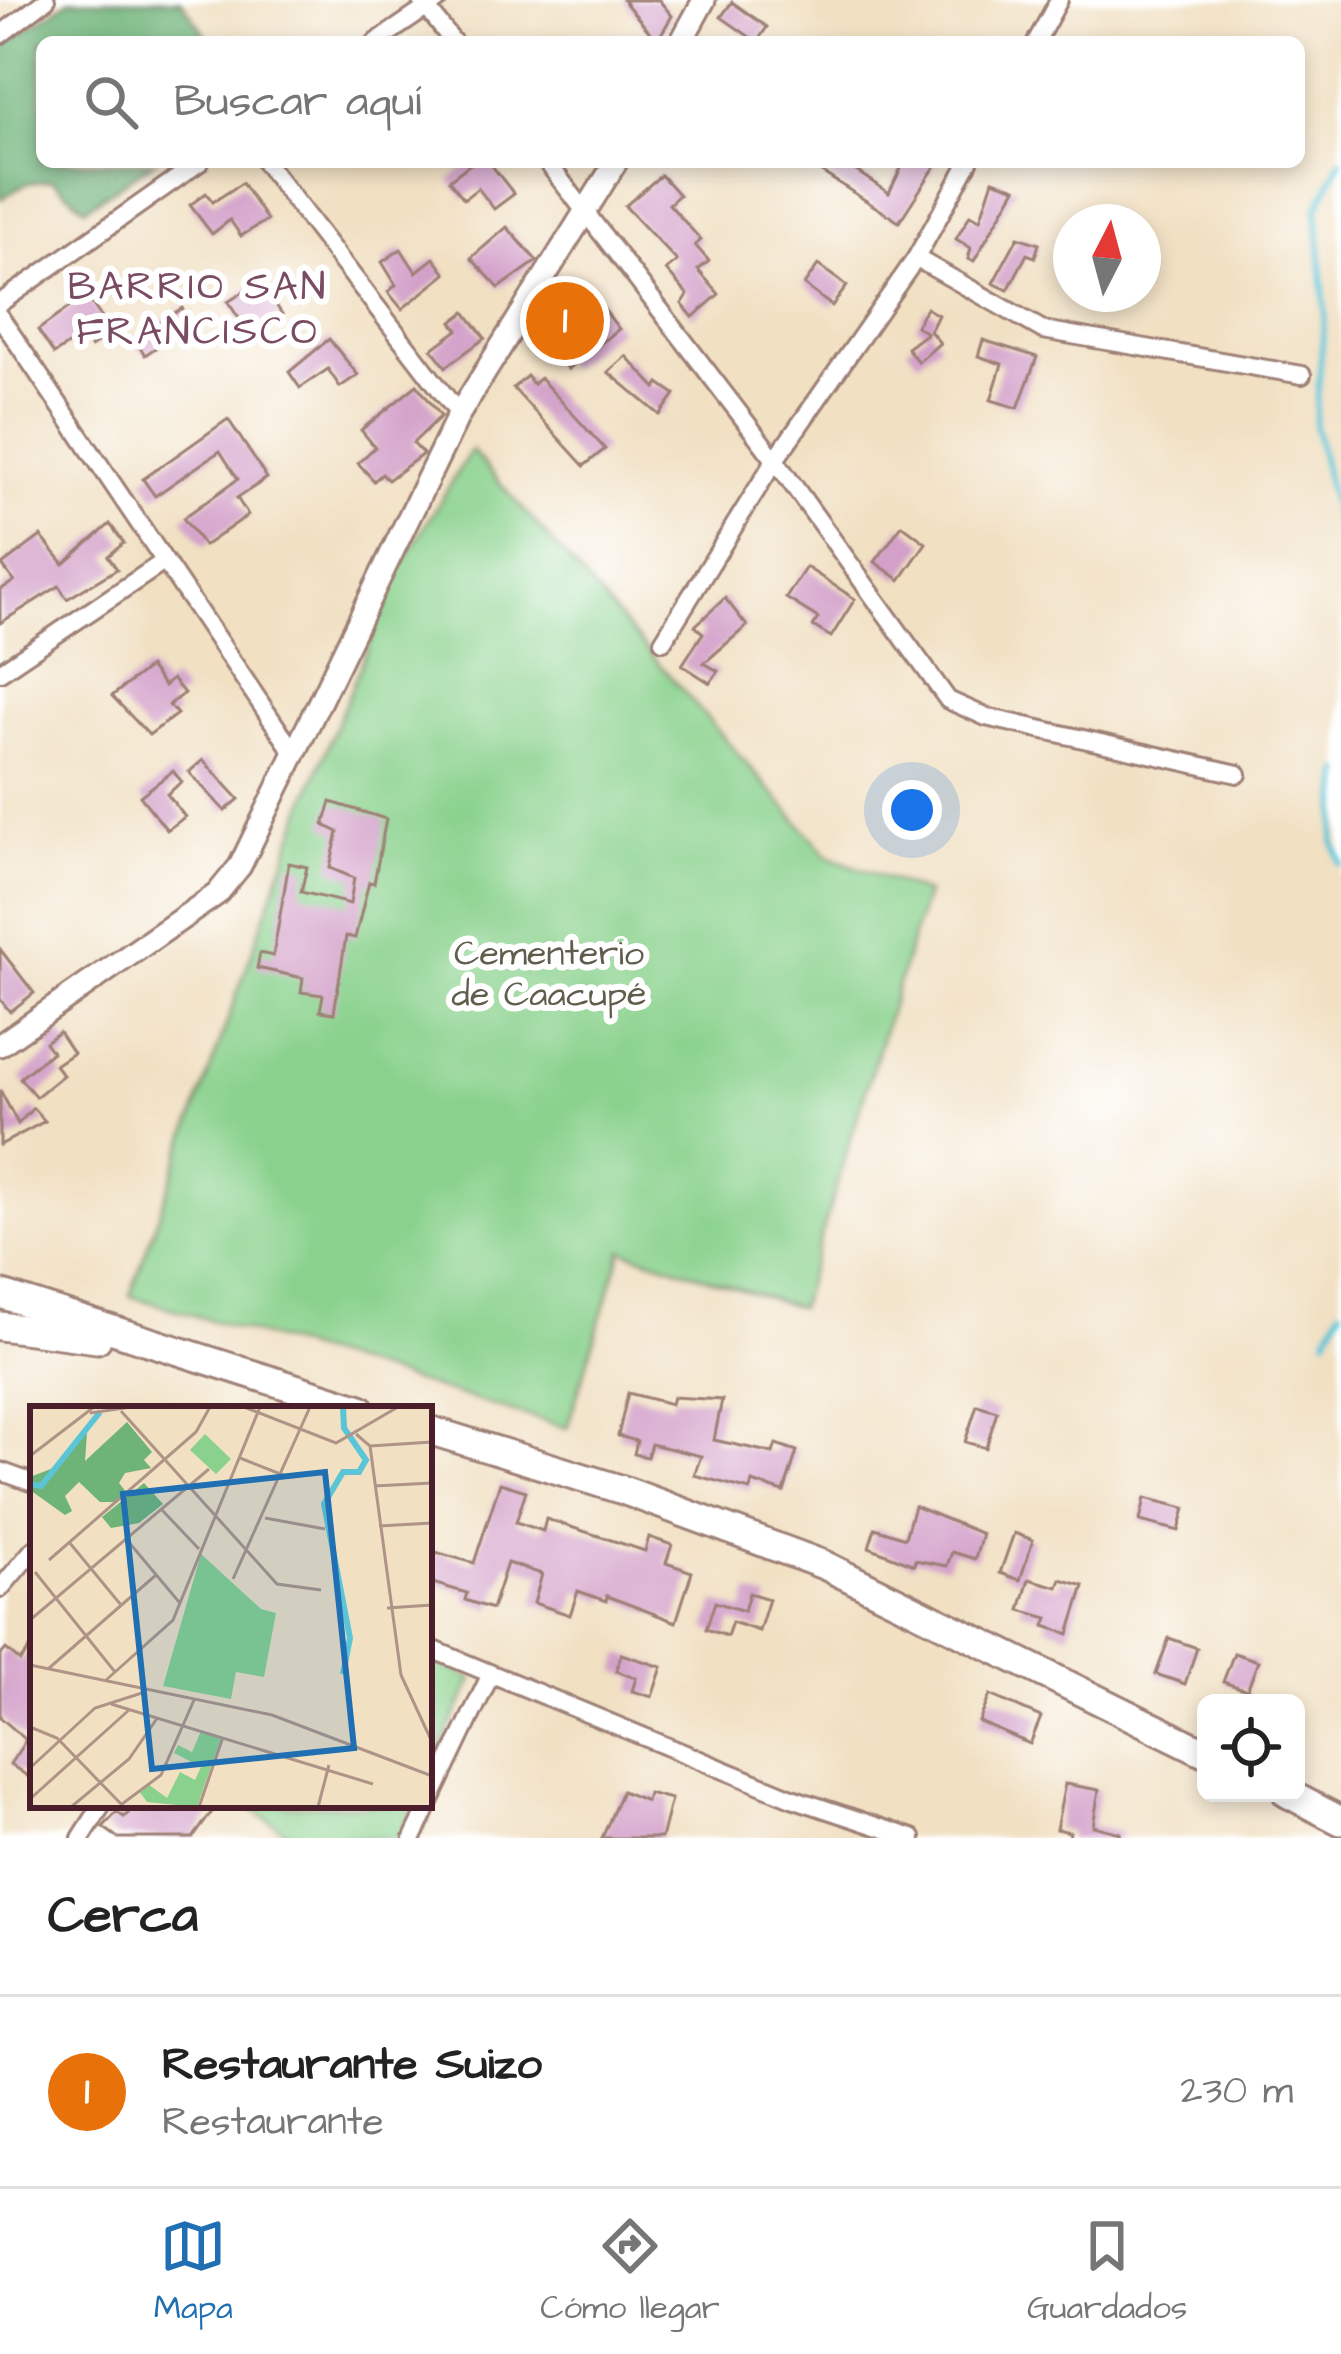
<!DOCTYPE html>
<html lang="es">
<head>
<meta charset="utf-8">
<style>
	body { margin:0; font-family:"Architects Daughter",sans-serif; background:#f2f2f2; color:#222 }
	.controls { position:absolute; right:36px; bottom:36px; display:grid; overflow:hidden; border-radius:18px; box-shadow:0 6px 18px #0003 }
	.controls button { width:108px; height:108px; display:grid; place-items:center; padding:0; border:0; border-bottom:3px solid #e0e0e0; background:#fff; color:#222; font:60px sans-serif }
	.compass { position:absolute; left:1053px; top:204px; width:108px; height:108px; border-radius:50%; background:#fff; box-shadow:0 6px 18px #0003; rotate:6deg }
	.you { position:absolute; left:912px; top:810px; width:42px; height:42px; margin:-30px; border:9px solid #fff; border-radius:50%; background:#1a73e8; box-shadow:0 0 0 18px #1a73e833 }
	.badge { display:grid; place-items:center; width:78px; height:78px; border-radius:50%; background:#1f6fb2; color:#fff; font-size:39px; font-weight:700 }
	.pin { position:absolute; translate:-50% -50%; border:6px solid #fff; box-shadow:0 3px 12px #0006 }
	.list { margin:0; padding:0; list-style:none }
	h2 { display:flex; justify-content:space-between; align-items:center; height:156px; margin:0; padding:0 48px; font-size:51px }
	h2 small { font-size:39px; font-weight:400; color:#767676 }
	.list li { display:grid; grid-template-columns:78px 1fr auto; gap:36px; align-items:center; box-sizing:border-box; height:192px; padding:0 48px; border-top:3px solid #e0e0e0 }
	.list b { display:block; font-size:45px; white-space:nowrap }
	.list p { margin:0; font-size:39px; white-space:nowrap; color:#767676 }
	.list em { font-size:39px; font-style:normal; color:#767676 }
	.icon { flex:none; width:66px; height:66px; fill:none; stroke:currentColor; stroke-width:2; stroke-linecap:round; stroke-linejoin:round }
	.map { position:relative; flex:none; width:1341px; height:1838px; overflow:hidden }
	.search { position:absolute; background:#fff; box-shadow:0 6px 18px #0003; left:36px; right:36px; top:36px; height:132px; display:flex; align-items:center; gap:30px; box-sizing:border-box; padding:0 42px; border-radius:18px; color:#767676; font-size:45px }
	.sheet { height:348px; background:#fff }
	nav { display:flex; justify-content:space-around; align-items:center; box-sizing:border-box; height:168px; border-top:3px solid #e0e0e0; background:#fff; font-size:33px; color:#767676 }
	nav a { display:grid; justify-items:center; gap:6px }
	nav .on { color:#1f6fb2 }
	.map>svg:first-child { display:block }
	.green { fill:#89d18c; stroke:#6a785c; stroke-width:3 }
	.forest { fill:#6eb378; stroke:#5c6952; stroke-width:3 }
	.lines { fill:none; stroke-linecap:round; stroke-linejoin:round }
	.stream { stroke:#5bc5d7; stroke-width:6 }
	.building { fill:#d3a0c9 }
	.minor-casing { stroke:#9e8076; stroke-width:22 }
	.tertiary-casing { stroke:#9e8076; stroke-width:27 }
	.primary-casing { stroke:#9e8076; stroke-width:33 }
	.minor { stroke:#fff; stroke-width:16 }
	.tertiary { stroke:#fff; stroke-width:21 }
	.primary { stroke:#fff; stroke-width:27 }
	.labels { text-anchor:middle; stroke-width:12; stroke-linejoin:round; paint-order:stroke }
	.park-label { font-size:36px; fill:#605d4d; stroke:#fff }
	.neighbourhood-label { font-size:39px; letter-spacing:3px; fill:#7a4c62; stroke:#fff }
	.inset-river { fill:none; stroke:#5bc5d7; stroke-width:6 }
	.inset-road { fill:none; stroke:#ae9386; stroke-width:3 }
	.view { fill:#1f6fb2; fill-opacity:0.15; stroke:#1f6fb2; stroke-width:6 }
	.inset-edge { fill:none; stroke:#4a1f2b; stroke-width:6 }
</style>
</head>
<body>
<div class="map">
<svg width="1341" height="1838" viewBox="0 0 1341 1838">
	<rect width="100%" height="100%" fill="#fff"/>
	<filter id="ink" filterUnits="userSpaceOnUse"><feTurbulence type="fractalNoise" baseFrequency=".00833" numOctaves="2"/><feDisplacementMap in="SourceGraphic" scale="24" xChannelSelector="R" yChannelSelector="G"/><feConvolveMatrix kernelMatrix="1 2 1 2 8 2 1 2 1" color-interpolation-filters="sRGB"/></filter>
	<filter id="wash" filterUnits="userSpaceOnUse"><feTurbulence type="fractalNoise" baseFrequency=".004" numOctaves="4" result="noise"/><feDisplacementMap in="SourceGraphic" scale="48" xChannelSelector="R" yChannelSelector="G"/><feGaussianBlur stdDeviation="2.7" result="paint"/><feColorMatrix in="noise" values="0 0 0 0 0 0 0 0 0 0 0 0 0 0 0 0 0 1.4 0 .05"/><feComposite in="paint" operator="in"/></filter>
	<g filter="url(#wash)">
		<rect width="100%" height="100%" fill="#f1e0c2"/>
		<g class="green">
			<path d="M471,450L829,857L926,893L799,1308L622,1250L567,1428L130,1296L307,797L401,566Z"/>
			<path d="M429,1659L473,1679L429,1773Z"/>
			<path d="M245,1805H414L399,1838H296Z"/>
		</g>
		<path class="forest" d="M69,0H181L211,42H42V162H154L85,208L53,180L28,183L0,199V48Z"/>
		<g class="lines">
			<g class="stream">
				<path d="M1341,160L1317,209L1325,311L1315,426L1341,544"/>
				<path d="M1341,771L1334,842L1341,864"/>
				<path d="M1326,1338L1341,1309"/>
			</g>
		</g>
		<g id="blocks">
			<g class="building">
				<path d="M623,0H659L672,16L657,41Z"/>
				<path d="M732,2L767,27L757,42L721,17Z"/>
				<path d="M473,162H489L514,194L494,209L478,188L464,199L449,180Z"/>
				<path d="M806,162H843L889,193L904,162H938L899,222Z"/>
				<path d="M661,175L679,195L669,204L701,240L695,245L709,261L698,270L719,294L693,317L682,304L688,295L666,270L677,261L625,206Z"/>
				<path d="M993,180L1016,188L974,261L968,259L971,248L956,239L970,215L980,220Z"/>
				<path d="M242,183L267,220L241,236L230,220L212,234L190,205L206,193L213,202Z"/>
				<path d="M507,227L537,261L499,288L471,258Z"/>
				<path d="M1018,237L1039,244L1035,257L1027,254L1008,290L993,283Z"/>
				<path d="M401,249L416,272L434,258L446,274L402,309L388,292L396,285L382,262Z"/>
				<path d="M818,265L847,286L832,306L804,285Z"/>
				<path d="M260,281L282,314L250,335L228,302Z"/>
				<path d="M592,294L619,329L568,369L540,327Z"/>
				<path d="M86,295L112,333L91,347L83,335L54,354L38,330Z"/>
				<path d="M182,308L192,323L145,355L134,340Z"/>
				<path d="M926,308L938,315L930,331L940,343L918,362L907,348L927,333L916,326Z"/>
				<path d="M465,312L485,338L446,367L432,349L458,330L452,322Z"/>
				<path d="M329,339L358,375L340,387L328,369L300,388L289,372Z"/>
				<path d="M983,340L1037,357L1018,408L991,400L1002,364L978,356Z"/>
				<path d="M626,356L656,388L659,383L675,394L660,415L608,372Z"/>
				<path d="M527,376L533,384L540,378L605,449L584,466L513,388Z"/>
				<path d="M417,385L441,416L413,443L423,454L388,480L382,474L374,481L358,463L375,447L361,430Z"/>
				<path d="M228,419L267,478L237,498L248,515L204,546L183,518L238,479L220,451L155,496L143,479Z"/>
				<path d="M110,524L124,543L108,556L117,569L67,599L59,586L0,623V590L14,581L2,565L41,536L64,564Z"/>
				<path d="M902,525L926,543L900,580L875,562Z"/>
				<path d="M806,567L855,599L831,637L813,626L818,618L786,598Z"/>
				<path d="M725,598L747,626L704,663L718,671L710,683L682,665L703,633L695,626Z"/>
				<path d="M149,667L164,686L172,679L184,693L169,705L177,714L149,735L112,696Z"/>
				<path d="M203,760L239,799L225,811L189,772Z"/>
				<path d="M173,771L182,782L167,794L185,817L167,830L140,796Z"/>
				<path d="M331,802L386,819L374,883L369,882L355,938L346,936L334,1013L320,1011L323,995L301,992L303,978L257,968L260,953L273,956L289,863L307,867L301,892L350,904L354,878L330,868L338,832L324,825Z"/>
				<path d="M0,949L34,993L10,1012L0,999Z"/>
				<path d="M59,1032L73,1053L55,1065L63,1075L36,1097L20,1078L52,1052L45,1042Z"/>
				<path d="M0,1090L18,1124L33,1108L45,1121L0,1145Z"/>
				<path d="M628,1393L671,1404L673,1397L722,1400L714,1440L773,1453L776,1444L797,1451L784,1492L752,1482L750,1490L694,1475L701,1456L651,1444L647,1457L634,1454L637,1441L618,1436Z"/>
				<path d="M977,1405L997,1411L986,1448L965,1442Z"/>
				<path d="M500,1483L526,1491L516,1522L543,1531L546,1519L645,1551L649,1537L672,1545L666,1563L692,1572L676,1622L607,1596L606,1601L578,1591L570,1615L534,1603L542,1574L507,1563L492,1609L465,1600L467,1593L429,1582L435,1552L474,1563Z"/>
				<path d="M1145,1498L1185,1508L1179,1531L1140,1521Z"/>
				<path d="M914,1506L982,1534L975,1559L952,1552L947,1566L915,1560L914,1565L869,1547L875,1528L905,1538Z"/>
				<path d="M1014,1533L1033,1540L1020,1580L1000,1573Z"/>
				<path d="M1029,1579L1058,1587L1061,1579L1084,1586L1069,1634L1045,1626L1048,1618L1020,1610Z"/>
				<path d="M749,1593L769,1599L759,1631L732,1622L727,1636L706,1629L715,1602L744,1611Z"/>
				<path d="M1169,1638L1197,1648L1185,1684L1156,1674Z"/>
				<path d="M33,1645V1780L10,1764L26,1740L0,1717V1656L6,1649L20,1661Z"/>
				<path d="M1234,1653L1258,1661L1247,1690L1223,1682Z"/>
				<path d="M621,1654L662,1667L652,1697L632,1691L636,1678L616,1671Z"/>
				<path d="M990,1695L1041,1717L1030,1744L979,1722Z"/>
				<path d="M1065,1784L1099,1790L1093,1826L1121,1833L1120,1838H1069L1070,1832L1056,1829Z"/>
				<path d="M622,1791L646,1801L648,1793L671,1799L661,1838H602Z"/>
				<path d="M137,1805H217L193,1838H118L103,1827L117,1812L124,1817Z"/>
			</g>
		</g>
	</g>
	<g filter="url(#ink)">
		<use href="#blocks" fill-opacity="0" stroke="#9e8076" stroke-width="3"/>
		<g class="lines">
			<defs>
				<g id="minor">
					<path d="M421,0L453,42"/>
					<path d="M0,35L46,0"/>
					<path d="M376,42L438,0"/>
					<path d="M1036,42L1059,0"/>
					<path d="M265,162L459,414"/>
					<path d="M547,162L775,460L948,700L986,717L1238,774"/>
					<path d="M916,258L1043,330L1302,375"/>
					<path d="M0,303L200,162"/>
					<path d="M0,317L292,750"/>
					<path d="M663,641L775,460L916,258L969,162"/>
					<path d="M0,672L162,563"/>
					<path d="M0,1471L33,1483"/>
					<path d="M0,1589L33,1550"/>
					<path d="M429,1648L792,1798L912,1838"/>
					<path d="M429,1804L490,1676"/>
					<path d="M81,1838L102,1805"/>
					<path d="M413,1838L429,1805"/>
				</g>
				<g id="tertiary">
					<path d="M681,42L704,0"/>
					<path d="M0,1045L217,894L240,866L459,414L616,162"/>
				</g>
				<g id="primary">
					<path d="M0,1294L361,1409"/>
					<path d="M0,1326L97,1339"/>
					<path d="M429,1430L623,1490L824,1565L1206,1753"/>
					<path d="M1287,1793L1341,1821"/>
				</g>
			</defs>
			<use href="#minor" class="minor-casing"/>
			<use href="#tertiary" class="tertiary-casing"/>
			<use href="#primary" class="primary-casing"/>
			<use href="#minor" class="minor"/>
			<use href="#tertiary" class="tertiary"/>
			<use href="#primary" class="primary"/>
		</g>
	</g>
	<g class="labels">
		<g class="park-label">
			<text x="549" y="964">Cementerio<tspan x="549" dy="41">de Caacupé</tspan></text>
		</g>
		<g class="neighbourhood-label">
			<text x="198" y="299">BARRIO SAN<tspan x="198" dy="45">FRANCISCO</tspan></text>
		</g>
	</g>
	<g transform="translate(30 1406)">
		<rect width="402" height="402" fill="#f1e0c2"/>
		<path d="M175,28L201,53L186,68L160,44ZM171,148L231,203L246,207L234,271L206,266L201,293L133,280ZM171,325L191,332L167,401L117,396L109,385L118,378L137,392L150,366L165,374L171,361L144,347L148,339L162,346Z" fill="#89d18c"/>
		<path d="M97,16L122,46L114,54L121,62L95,67L89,77L97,87L86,96H70L49,76L35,90L42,105L35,109L0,84V71L26,61L57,27L55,55ZM114,77L133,98L109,117L81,122L72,111Z" fill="#6eb378"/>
		<path class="inset-river" d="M313,1L314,22L336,54L329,66H313L294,98L320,232L313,268M0,78L11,80L70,6"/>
		<path class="inset-road" d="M214,1L306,37L368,1M91,5L247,178L291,184M60,7L101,1M326,28L340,40L371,269L402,336M340,40L402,36M0,50L64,1M210,52L253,69M344,80L402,77M132,104L169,143M235,112L295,123M349,120L402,117M97,134L149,196M39,136L91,199M19,154L166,26L180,1M5,166L85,266M203,173L280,1M357,202L402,199M0,214L179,63M0,259L242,309L402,370M18,263L126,169M75,275L143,214L230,1M81,298L343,378M0,321L27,332L93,400M0,362L65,302L115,286M0,393L99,304M41,401L99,353L128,311M88,401L131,369L164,294M169,401L193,331M288,401L299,359"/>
		<path class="view" d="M295,66L324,342L122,363L93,88Z"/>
		<rect width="402" height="402" class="inset-edge"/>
	</g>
</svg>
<div class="controls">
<button><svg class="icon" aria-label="locate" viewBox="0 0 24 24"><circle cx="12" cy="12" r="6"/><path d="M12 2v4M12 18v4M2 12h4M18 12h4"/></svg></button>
</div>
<svg class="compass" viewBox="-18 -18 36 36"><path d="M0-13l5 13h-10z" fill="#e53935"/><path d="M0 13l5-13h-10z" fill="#767676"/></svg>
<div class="you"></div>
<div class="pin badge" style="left:565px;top:321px;background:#e8710a">1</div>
<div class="search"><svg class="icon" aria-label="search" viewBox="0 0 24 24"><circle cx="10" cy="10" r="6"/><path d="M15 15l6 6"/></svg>Buscar aquí</div>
</div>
<section class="sheet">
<h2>Cerca<small></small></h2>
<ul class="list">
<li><span class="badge" style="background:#e8710a">1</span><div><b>Restaurante Suizo</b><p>Restaurante</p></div><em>230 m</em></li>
</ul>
</section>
<nav>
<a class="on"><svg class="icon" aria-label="map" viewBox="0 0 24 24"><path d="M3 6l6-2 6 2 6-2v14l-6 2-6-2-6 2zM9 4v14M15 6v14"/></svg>Mapa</a>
<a><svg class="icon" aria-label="directions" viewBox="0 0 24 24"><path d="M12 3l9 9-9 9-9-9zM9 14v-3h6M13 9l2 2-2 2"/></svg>Cómo llegar</a>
<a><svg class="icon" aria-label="saved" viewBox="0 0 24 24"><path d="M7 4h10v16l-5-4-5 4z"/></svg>Guardados</a>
</nav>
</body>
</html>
